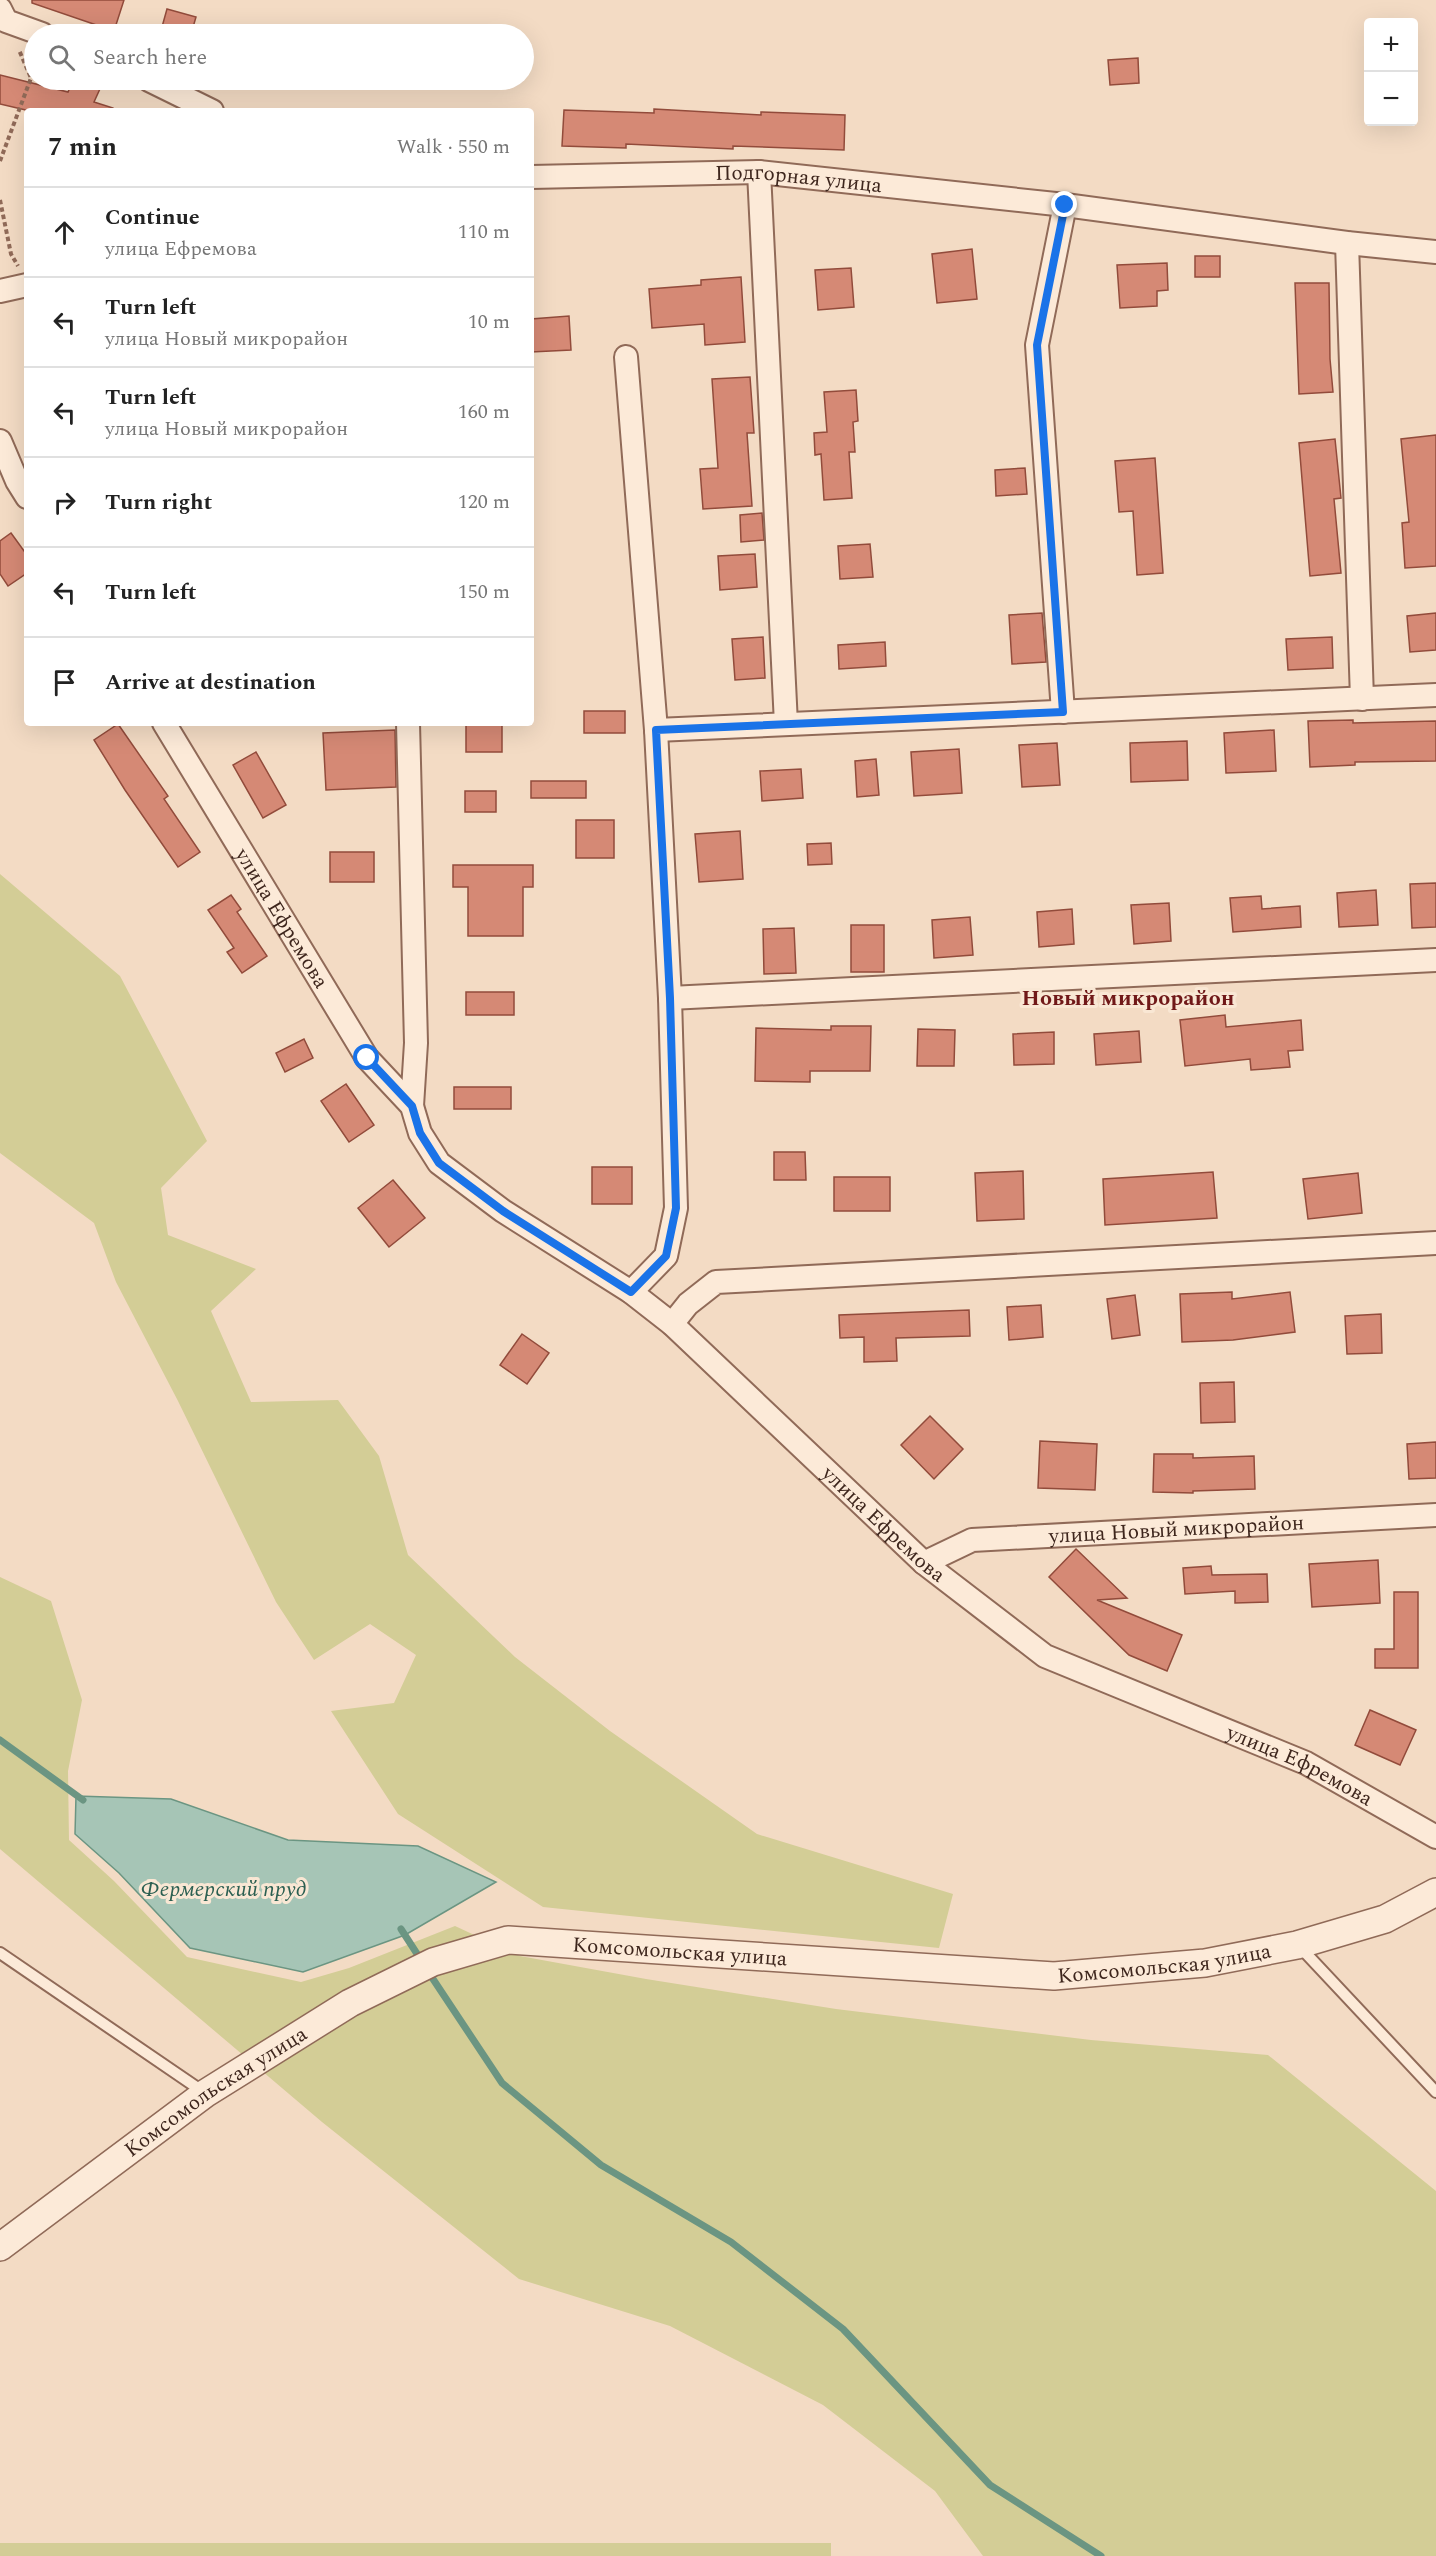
<!DOCTYPE html>
<html lang="en">
<head>
<meta charset="utf-8">
<style>
	body { margin:0; font-family:Spectral,serif; background:#f6f6f6; color:#222 }
	.controls { position:absolute; right:18px; top:18px; display:grid; overflow:hidden; border-radius:6px; box-shadow:0 6px 24px #0002 }
	.controls button { width:54px; height:54px; display:grid; place-items:center; padding:0; border:0; border-bottom:2px solid #e0e0e0; background:#fff; color:#222; font:30px sans-serif }
	.stop { position:absolute; width:18px; height:18px; margin:-14px; border:4px solid #1a73e8; border-radius:50%; background:#fff }
	.stop.end { background:#1a73e8; border-color:#fff; box-shadow:0 2px 6px #0008 }
	.list { margin:0; padding:0; list-style:none }
	h2 { display:flex; justify-content:space-between; align-items:center; height:78px; margin:0; padding:0 24px; font-size:26px }
	h2 small { font-size:20px; font-weight:400; color:#767676 }
	.list li { display:grid; grid-template-columns:39px 1fr auto; gap:18px; align-items:center; box-sizing:border-box; height:90px; padding:0 24px; border-top:2px solid #e0e0e0 }
	.list b { display:block; font-size:22px; white-space:nowrap }
	.list p { margin:0; font-size:20px; white-space:nowrap; color:#767676 }
	.list em { font-size:20px; font-style:normal; color:#767676 }
	.icon { flex:none; width:33px; height:33px; fill:none; stroke:currentColor; stroke-width:2; stroke-linecap:round; stroke-linejoin:round }
	.map { position:relative; flex:none; width:1436px; height:2556px; overflow:hidden }
	.search { position:absolute; background:#fff; box-shadow:0 6px 24px #0002; left:24px; top:24px; width:510px; height:66px; display:flex; align-items:center; gap:15px; box-sizing:border-box; padding:0 21px; border-radius:33px; color:#767676; font-size:22px }
	.panel { position:absolute; background:#fff; box-shadow:0 6px 24px #0002; left:24px; top:108px; width:510px; height:618px; border-radius:6px }
	.map>svg:first-child { display:block }
	.green { fill:#d3cd96 }
	.water { fill:#a6c5b6; stroke:#6b9582; stroke-width:1.5 }
	.lines { fill:none; stroke-linecap:round; stroke-linejoin:round }
	.stream { stroke:#6b9582; stroke-width:7 }
	.building { fill:#d58975; stroke:#924b3b; stroke-width:1.5 }
	.service-casing { stroke:#906a58; stroke-width:14 }
	.minor-casing { stroke:#906a58; stroke-width:26 }
	.tertiary-casing { stroke:#906a58; stroke-width:30 }
	.path { stroke:#906a58; stroke-width:4; stroke-dasharray:4.5 3; stroke-linecap:butt }
	.service { stroke:#fcead8; stroke-width:10 }
	.minor { stroke:#fcead8; stroke-width:22 }
	.tertiary { stroke:#fcead8; stroke-width:27 }
	.route { stroke:#1a73e8; stroke-width:8 }
	.labels { text-anchor:middle; stroke-width:6; stroke-linejoin:round; paint-order:stroke }
	.street-label { font-size:21px; fill:#3e261d; stroke:#f9e7d4 }
	.neighbourhood-label { font-size:22px; font-weight:bold; fill:#701818; stroke:#f9e7d4 }
	.water-label { font-size:22px; font-style:italic; fill:#2b5f51; stroke:#f9e7d4 }
</style>
</head>
<body>
<div class="map">
<svg width="1436" height="2556" viewBox="0 0 1436 2556">
	<rect width="100%" height="100%" fill="#f3dbc4"/>
	<g class="green">
		<path d="M0,874L120,976L207,1141L161,1188L168,1235L256,1269L211,1311L251,1402L338,1400L379,1456L408,1555L515,1657L610,1731L757,1834L953,1894L939,1948L543,1907L398,1814L331,1711L394,1703L416,1655L370,1624L314,1660L276,1602L178,1401L116,1282L94,1223L0,1153Z"/>
		<path d="M0,1577L51,1601L82,1700L68,1771L69,1840L114,1881L187,1957L301,1982L349,1968L455,1926L520,1956L646,1979L836,2009L1091,2040L1268,2055L1436,2191V2556H983L935,2491L823,2405L670,2326L519,2279L322,2122L0,1849Z"/>
		<rect x="0" y="2543" width="831" height="13"/>
	</g>
	<path class="water" d="M76,1796L171,1799L288,1840L418,1846L496,1882L405,1935L303,1972L190,1948L119,1873L75,1834Z"/>
	<g class="lines">
		<g class="stream">
			<path d="M0,1740L83,1800"/>
			<path d="M401,1929L421,1960"/>
			<path d="M427,1970L502,2083L601,2165L731,2242L843,2329L990,2485L1101,2556"/>
		</g>
	</g>
	<g class="building">
		<path d="M32,0H124L114,31L32,3Z"/>
		<path d="M167,9L196,17L191,34H160Z"/>
		<path d="M1138,58L1139,83L1110,85L1108,60Z"/>
		<path d="M0,75L68,92L73,80H104L94,102L113,108V111H30L0,104Z"/>
		<path d="M654,109L761,115V112L845,115L844,150L733,146V149L626,144V148L562,146L564,110L654,113Z"/>
		<path d="M972,249L977,299L937,303L932,254Z"/>
		<rect x="1195" y="256" width="25" height="21"/>
		<path d="M1167,263L1168,290L1157,291V306L1120,308L1117,265Z"/>
		<path d="M851,268L854,307L818,310L815,270Z"/>
		<path d="M741,277L745,342L705,345L704,324L652,328L649,289L701,285V280Z"/>
		<path d="M1295,283H1329L1330,359L1333,392L1299,394Z"/>
		<path d="M569,316L571,350L531,352V319Z"/>
		<path d="M750,377L754,433H747L752,506L703,509L700,469L718,468L712,379Z"/>
		<path d="M856,390L858,421L853,422L855,452H849L852,498L824,500L821,454L815,455L814,433L827,432L824,392Z"/>
		<path d="M1436,435V566L1405,568L1402,523L1409,522L1401,439Z"/>
		<path d="M1335,439L1341,498L1334,499L1341,573L1310,576L1299,443Z"/>
		<path d="M1155,458L1163,573L1137,575L1133,511L1119,512L1115,461Z"/>
		<path d="M1025,468L1027,494L996,496L995,470Z"/>
		<path d="M762,513L764,540L741,542L740,515Z"/>
		<path d="M11,533L27,555V573L8,586L0,574V541Z"/>
		<path d="M870,544L873,577L840,579L838,546Z"/>
		<path d="M755,554L757,587L720,590L718,556Z"/>
		<path d="M1042,613L1046,662L1012,664L1009,615Z"/>
		<path d="M1436,613V650L1410,652L1407,616Z"/>
		<path d="M763,637L765,678L735,680L732,639Z"/>
		<path d="M1332,637L1333,668L1288,670L1286,639Z"/>
		<path d="M885,642L886,666L839,669L838,645Z"/>
		<rect x="584" y="711" width="41" height="22"/>
		<path d="M1353,720V723L1436,721V761L1355,762V765L1310,767L1308,721Z"/>
		<rect x="466" y="723" width="36" height="29"/>
		<path d="M118,724L168,796L164,799L200,852L178,867L125,790L94,740Z"/>
		<path d="M395,730L396,787L326,790L323,733Z"/>
		<path d="M1274,730L1276,771L1226,773L1224,733Z"/>
		<path d="M1187,741L1188,780L1131,782L1130,743Z"/>
		<path d="M1057,743L1060,785L1022,787L1019,745Z"/>
		<path d="M959,749L962,793L914,796L911,752Z"/>
		<path d="M256,752L286,805L263,818L233,765Z"/>
		<path d="M876,759L879,795L857,797L855,761Z"/>
		<path d="M801,769L803,798L762,801L760,771Z"/>
		<rect x="531" y="781" width="55" height="17"/>
		<rect x="465" y="791" width="31" height="21"/>
		<rect x="576" y="820" width="38" height="38"/>
		<path d="M740,831L743,879L699,882L695,834Z"/>
		<path d="M831,843L832,864L808,865L807,844Z"/>
		<rect x="330" y="852" width="44" height="30"/>
		<path d="M453,865H533V887H523V936H468V887H453Z"/>
		<path d="M1436,883V927L1412,928L1410,884Z"/>
		<path d="M1376,890L1378,925L1339,927L1337,893Z"/>
		<path d="M231,895L241,909L237,912L267,956L242,973L227,952L234,948L208,910Z"/>
		<path d="M1261,896L1262,909L1300,906L1301,927L1233,932L1230,898Z"/>
		<path d="M1169,903L1171,941L1134,944L1131,905Z"/>
		<path d="M1072,909L1074,944L1039,947L1037,912Z"/>
		<path d="M970,917L973,955L934,958L932,920Z"/>
		<rect x="851" y="925" width="33" height="47"/>
		<path d="M794,928L796,973L764,974L763,929Z"/>
		<rect x="466" y="992" width="48" height="23"/>
		<path d="M1225,1015L1226,1027L1301,1020L1303,1050L1288,1051L1290,1067L1251,1070L1250,1059L1185,1066L1180,1020Z"/>
		<path d="M831,1026H871L870,1071H810V1082L755,1081L756,1028L831,1030Z"/>
		<path d="M918,1029L955,1030L954,1066H917Z"/>
		<path d="M1139,1031L1141,1062L1096,1065L1094,1034Z"/>
		<path d="M1054,1032V1064L1014,1065L1013,1034Z"/>
		<path d="M304,1039L313,1058L285,1072L276,1053Z"/>
		<path d="M346,1084L374,1125L349,1142L321,1101Z"/>
		<rect x="454" y="1087" width="57" height="22"/>
		<path d="M774,1152H805L806,1180H774Z"/>
		<rect x="592" y="1167" width="40" height="37"/>
		<path d="M1023,1171L1024,1219L977,1221L975,1173Z"/>
		<path d="M1213,1172L1217,1218L1105,1225L1103,1179Z"/>
		<path d="M1358,1173L1362,1213L1308,1219L1303,1179Z"/>
		<rect x="834" y="1177" width="56" height="34"/>
		<path d="M393,1180L425,1218L389,1247L358,1208Z"/>
		<path d="M1232,1292V1299L1290,1292L1295,1332L1233,1340L1182,1342L1180,1294Z"/>
		<path d="M1135,1295L1140,1335L1112,1339L1107,1299Z"/>
		<path d="M1041,1305L1043,1337L1009,1340L1007,1307Z"/>
		<path d="M969,1310L970,1336L896,1338L897,1361L864,1362V1337L840,1338L839,1315Z"/>
		<path d="M1381,1314L1382,1353L1347,1354L1345,1316Z"/>
		<path d="M522,1334L549,1353L527,1384L500,1365Z"/>
		<path d="M1234,1382L1235,1422L1201,1423L1200,1383Z"/>
		<path d="M930,1416L963,1449L934,1479L901,1445Z"/>
		<path d="M1040,1441L1097,1444L1095,1490L1038,1488Z"/>
		<path d="M1436,1442V1478L1409,1479L1407,1444Z"/>
		<path d="M1154,1454H1193V1458L1254,1456L1255,1489L1193,1491V1493L1153,1492Z"/>
		<path d="M1076,1549L1127,1598L1097,1600L1182,1635L1167,1671L1129,1655L1049,1577Z"/>
		<path d="M1378,1560L1380,1603L1312,1607L1309,1564Z"/>
		<path d="M1211,1566L1212,1575L1267,1574L1268,1602L1235,1603V1591L1185,1594L1183,1568Z"/>
		<path d="M1394,1592H1418V1668H1375V1649H1394Z"/>
		<path d="M1370,1710L1416,1730L1400,1765L1355,1745Z"/>
	</g>
	<g class="lines">
		<defs>
			<g id="service">
				<path d="M1300,1947L1436,2092"/>
				<path d="M0,1953L205,2093"/>
			</g>
			<g id="minor">
				<path d="M0,9L6,21L42,34"/>
				<path d="M149,80L212,111"/>
				<path d="M759,172L786,724"/>
				<path id="s1" d="M531,177L759,172L1065,205L1347,243L1436,252"/>
				<path d="M1347,243L1362,699"/>
				<path d="M0,291L27,285"/>
				<path d="M626,357L656,730L670,998L676,1208L666,1256L631,1292"/>
				<path d="M0,441L17,481L27,497"/>
				<path d="M1063,712L1037,345L1065,205"/>
				<path id="s2" d="M164,723L367,1058L412,1106L420,1133L439,1163L503,1211L631,1292L672,1324L924,1563L1045,1656L1306,1763L1436,1837"/>
				<path d="M408,723L416,1043L412,1106"/>
				<path d="M656,730L1436,695"/>
				<path d="M670,998L1436,960"/>
				<path d="M672,1324L688,1304L716,1282L1436,1243"/>
				<path id="s3" d="M924,1563L972,1540L1436,1515"/>
			</g>
			<g id="tertiary">
				<path id="s4" d="M0,2247L206,2093L350,2003L433,1962L508,1940L1054,1976L1205,1963L1297,1945L1385,1919L1436,1892"/>
			</g>
		</defs>
		<use href="#service" class="service-casing"/>
		<use href="#minor" class="minor-casing"/>
		<use href="#tertiary" class="tertiary-casing"/>
		<g class="path">
			<path d="M0,161L31,78L19,50"/>
			<path d="M0,200L11,254L18,266"/>
		</g>
		<use href="#service" class="service"/>
		<use href="#minor" class="minor"/>
		<use href="#tertiary" class="tertiary"/>
	</g>
	<g class="lines">
		<path class="route" d="M367,1058L412,1106L420,1133L439,1163L503,1211L631,1292L666,1256L676,1208L670,998L656,730L1063,712L1037,345L1065,205"/>
	</g>
	<g class="labels">
		<g class="street-label">
			<text dy="7" stroke="none"><textPath href="#s1" startOffset="268">Подгорная улица</textPath></text>
			<text dy="7" stroke="none"><textPath href="#s2" startOffset="228">улица Ефремова</textPath></text>
			<text dy="7" stroke="none"><textPath href="#s2" startOffset="1096">улица Ефремова</textPath></text>
			<text dy="7" stroke="none"><textPath href="#s3" startOffset="258">улица Новый микрорайон</textPath></text>
			<text dy="7" stroke="none"><textPath href="#s2" startOffset="1582">улица Ефремова</textPath></text>
			<text dy="7" stroke="none"><textPath href="#s4" startOffset="770">Комсомольская улица</textPath></text>
			<text dy="7" stroke="none"><textPath href="#s4" startOffset="1256">Комсомольская улица</textPath></text>
			<text dy="7" stroke="none"><textPath href="#s4" startOffset="266">Комсомольская улица</textPath></text>
		</g>
		<g class="neighbourhood-label">
			<text x="1128" y="1005">Новый микрорайон</text>
		</g>
		<g class="water-label">
			<text x="224" y="1896">Фермерский пруд</text>
		</g>
	</g>
</svg>
<div class="controls">
<button>+</button>
<button>−</button>
</div>
<div class="stop" style="left:367px;top:1058px"></div>
<div class="stop end" style="left:1065px;top:205px"></div>
<div class="search"><svg class="icon" aria-label="search" viewBox="0 0 24 24"><circle cx="10" cy="10" r="6"/><path d="M15 15l6 6"/></svg>Search here</div>
<section class="panel">
<h2>7 min<small>Walk · 550 m</small></h2>
<ul class="list">
<li><svg class="icon" aria-label="ahead" viewBox="0 0 24 24"><path d="M12 20V5M6 11l6-6 6 6"/></svg><div><b>Continue</b><p>улица Ефремова</p></div><em>110 m</em></li>
<li><svg class="icon" aria-label="left" viewBox="0 0 24 24"><path d="M17 20v-9H6M10 6l-5 5 5 5"/></svg><div><b>Turn left</b><p>улица Новый микрорайон</p></div><em>10 m</em></li>
<li><svg class="icon" aria-label="left" viewBox="0 0 24 24"><path d="M17 20v-9H6M10 6l-5 5 5 5"/></svg><div><b>Turn left</b><p>улица Новый микрорайон</p></div><em>160 m</em></li>
<li><svg class="icon" aria-label="right" viewBox="0 0 24 24"><path d="M7 20v-9h11M14 6l5 5-5 5"/></svg><div><b>Turn right</b></div><em>120 m</em></li>
<li><svg class="icon" aria-label="left" viewBox="0 0 24 24"><path d="M17 20v-9H6M10 6l-5 5 5 5"/></svg><div><b>Turn left</b></div><em>150 m</em></li>
<li><svg class="icon" aria-label="arrive" viewBox="0 0 24 24"><path d="M6 21V4h12l-3 4 3 4H6"/></svg><div><b>Arrive at destination</b></div></li>
</ul>
</section>
</div>
</body>
</html>
